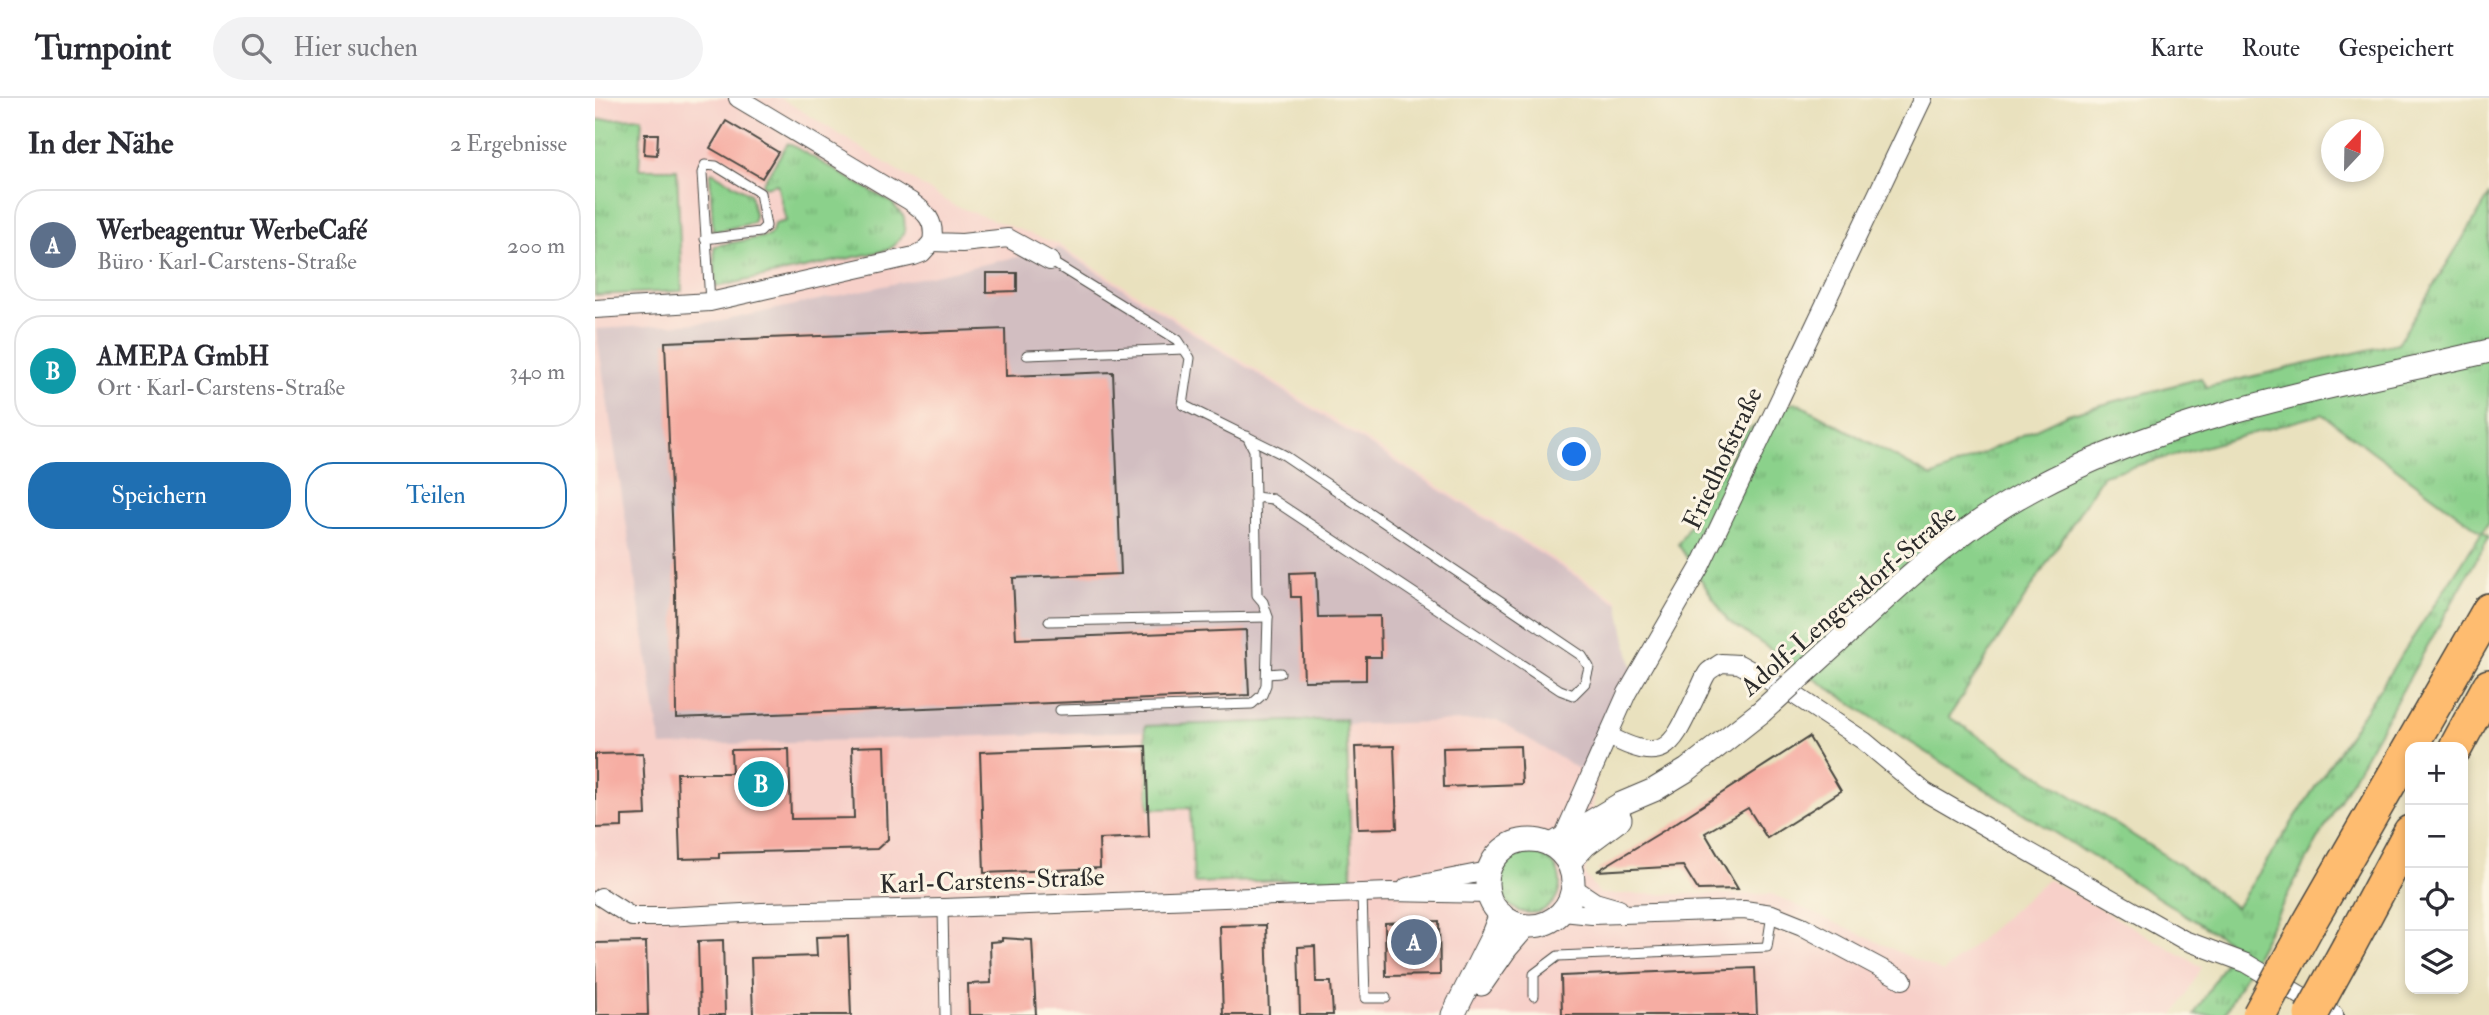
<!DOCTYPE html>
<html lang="de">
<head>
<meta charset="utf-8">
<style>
	body { margin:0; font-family:"IM FELL Double Pica",serif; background:#f2f2f3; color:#2b2b33 }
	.controls { position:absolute; right:21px; bottom:21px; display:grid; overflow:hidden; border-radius:14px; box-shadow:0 4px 10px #0003 }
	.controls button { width:63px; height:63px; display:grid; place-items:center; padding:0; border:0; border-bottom:2px solid #e1e1e2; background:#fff; color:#2b2b33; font:35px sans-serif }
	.compass { position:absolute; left:1726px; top:21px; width:63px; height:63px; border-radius:50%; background:#fff; box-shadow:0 4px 10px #0003; rotate:22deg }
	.you { position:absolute; left:980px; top:357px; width:24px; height:24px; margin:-18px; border:5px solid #fff; border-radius:50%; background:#1a73e8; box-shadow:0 0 0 10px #1a73e833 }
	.badge { display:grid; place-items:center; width:46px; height:46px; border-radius:50%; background:#1f6fb2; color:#fff; font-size:23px; font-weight:700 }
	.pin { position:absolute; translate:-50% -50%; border:4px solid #fff; box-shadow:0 2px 7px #0006 }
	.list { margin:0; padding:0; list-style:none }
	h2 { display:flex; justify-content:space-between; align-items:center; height:91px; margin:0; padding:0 28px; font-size:30px }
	h2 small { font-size:23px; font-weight:400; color:#7c7c81 }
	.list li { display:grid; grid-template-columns:46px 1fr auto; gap:21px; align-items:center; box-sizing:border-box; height:112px; margin:0 14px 14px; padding:0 14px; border:2px solid #e1e1e2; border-radius:28px }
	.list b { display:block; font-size:26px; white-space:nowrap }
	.list p { margin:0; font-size:23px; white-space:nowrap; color:#7c7c81 }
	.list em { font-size:23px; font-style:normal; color:#7c7c81 }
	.actions { display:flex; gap:14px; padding:21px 28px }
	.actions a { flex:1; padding:16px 0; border:2px solid #1f6fb2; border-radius:28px; text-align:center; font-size:24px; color:#1f6fb2 }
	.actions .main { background:#1f6fb2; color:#fff }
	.icon { flex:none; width:38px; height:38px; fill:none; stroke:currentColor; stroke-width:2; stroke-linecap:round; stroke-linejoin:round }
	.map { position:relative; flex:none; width:1894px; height:917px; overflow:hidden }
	header { display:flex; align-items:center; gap:42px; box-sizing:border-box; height:98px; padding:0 35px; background:#fff; border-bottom:2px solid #e1e1e2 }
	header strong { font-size:33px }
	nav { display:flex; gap:38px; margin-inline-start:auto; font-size:24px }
	.search { width:490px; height:63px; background:#f2f2f3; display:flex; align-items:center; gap:18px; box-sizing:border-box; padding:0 24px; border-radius:38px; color:#7c7c81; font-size:26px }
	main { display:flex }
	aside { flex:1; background:#fff }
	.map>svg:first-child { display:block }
	.built { fill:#f7d0c9 }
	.industrial { fill:#d2bec1 }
	.grass { fill:url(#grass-tufts); stroke:#5b7e5b; stroke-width:2; fill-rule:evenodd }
	.building { fill:#f6ada3 }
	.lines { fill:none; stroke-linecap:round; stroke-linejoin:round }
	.service-casing { stroke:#484641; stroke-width:11 }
	.minor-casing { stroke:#484641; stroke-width:20 }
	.tertiary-casing { stroke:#484641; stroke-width:25 }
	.motorway-casing { stroke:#484641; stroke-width:36 }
	.service { stroke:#fff; stroke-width:9 }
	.minor { stroke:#fff; stroke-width:18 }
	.tertiary { stroke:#fff; stroke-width:23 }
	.motorway { stroke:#febc70; stroke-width:33 }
	.tertiary-bridge-casing { stroke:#484641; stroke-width:25; stroke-linecap:butt }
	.motorway-bridge-casing { stroke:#484641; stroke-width:36; stroke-linecap:butt }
	.tertiary-bridge { stroke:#fff; stroke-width:23 }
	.motorway-bridge { stroke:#febc70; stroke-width:33 }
	.labels { text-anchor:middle; stroke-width:6; stroke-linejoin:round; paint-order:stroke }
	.street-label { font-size:26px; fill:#2b2b2b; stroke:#fcf5e5 }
</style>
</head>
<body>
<header>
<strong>Turnpoint</strong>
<div class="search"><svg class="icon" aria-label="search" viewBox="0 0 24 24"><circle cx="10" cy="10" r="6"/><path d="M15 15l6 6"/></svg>Hier suchen</div>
<nav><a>Karte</a><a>Route</a><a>Gespeichert</a></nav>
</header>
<main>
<aside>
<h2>In der Nähe<small>2 Ergebnisse</small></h2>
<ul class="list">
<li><span class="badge" style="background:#5c6f8a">A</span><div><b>Werbeagentur WerbeCafé</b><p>Büro · Karl-Carstens-Straße</p></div><em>200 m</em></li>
<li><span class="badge" style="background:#0f9aa8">B</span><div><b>AMEPA GmbH</b><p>Ort · Karl-Carstens-Straße</p></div><em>340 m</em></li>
</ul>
<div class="actions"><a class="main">Speichern</a><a>Teilen</a></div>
</aside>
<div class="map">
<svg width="1894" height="917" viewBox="0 0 1894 917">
	<defs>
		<pattern id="grass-tufts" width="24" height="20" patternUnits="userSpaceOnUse" patternTransform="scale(1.75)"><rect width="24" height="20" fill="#8bd18b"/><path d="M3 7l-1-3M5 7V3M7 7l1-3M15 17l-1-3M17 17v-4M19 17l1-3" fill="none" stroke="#72aa72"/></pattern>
	</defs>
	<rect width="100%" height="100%" fill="#fcf5e5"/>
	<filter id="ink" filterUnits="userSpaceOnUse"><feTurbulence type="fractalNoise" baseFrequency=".0143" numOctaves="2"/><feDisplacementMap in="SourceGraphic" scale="14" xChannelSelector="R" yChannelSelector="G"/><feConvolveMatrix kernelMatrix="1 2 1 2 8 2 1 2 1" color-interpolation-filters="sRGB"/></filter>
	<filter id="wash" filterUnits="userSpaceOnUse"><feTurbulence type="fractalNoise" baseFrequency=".00686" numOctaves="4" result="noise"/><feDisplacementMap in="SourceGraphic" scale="28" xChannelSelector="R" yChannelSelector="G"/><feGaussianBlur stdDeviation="1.57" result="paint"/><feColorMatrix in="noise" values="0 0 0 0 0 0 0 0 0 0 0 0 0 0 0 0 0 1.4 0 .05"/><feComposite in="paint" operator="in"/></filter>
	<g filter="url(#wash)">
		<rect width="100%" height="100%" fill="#e9e1be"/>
		<path class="built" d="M0,0H186L358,107L463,146L1023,502L990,777L1005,796H1177L1348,874L1453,781L1607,869L1579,917H0Z"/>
		<path class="industrial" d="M464,150L1023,505L1039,578L985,672L902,622L66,648L1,231L122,224Z"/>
		<g class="grass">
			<path d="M47,20L44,71H82L87,193L0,197V22Z"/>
			<path d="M193,45L297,105L309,119L310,134L299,148L292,152L121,189L119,148L173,138L177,134L179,126L191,123L182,86L170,89L167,86Z"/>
			<path d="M117,74L155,96L160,118L158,125L123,133L118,132L115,77Z"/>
			<path d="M1894,98V424L1888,433L1894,439L1702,779L1629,917H1599L1640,848L1296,632L1133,523L1083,446L1150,334L1200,304L1337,379L1473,316L1606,280L1611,289L1803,245ZM1727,316L1887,434L1641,810L1600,777L1354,619L1508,377Z"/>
			<path d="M751,621L757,780L599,785L595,710L554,711L550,628Z"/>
			<circle cx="935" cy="785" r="30"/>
		</g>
		<g id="blocks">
			<g class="building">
				<path d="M131,23L183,54L167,80L115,50Z"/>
				<path d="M50,36H63L62,57L49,56Z"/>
				<path d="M391,175H422V193L391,194Z"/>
				<path d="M410,231L411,278L518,274L526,476L418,480L421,541L651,532L654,597L81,620L80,492L70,244Z"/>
				<path d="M721,474L723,519L785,518L786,559H771V582L709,583L706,499H696L695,475Z"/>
				<path d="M1214,639L1246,693L1172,740L1153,710L1110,735L1143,791L1103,792L1088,768L1002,773L1068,733Z"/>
				<path d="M290,648L293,741L282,751L124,755V760L85,761L82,675H137L136,652L194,651L196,721L259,720L257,649Z"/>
				<path d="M551,648L554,739L504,741L505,770L389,775L385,654Z"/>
				<path d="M799,648L802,730L763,731L760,649Z"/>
				<path d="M925,648L927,686L849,689L848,650Z"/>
				<path d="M48,655L51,717L27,718V729L0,730V656Z"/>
				<path d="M824,820V824L844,823L845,877L791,878L790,825L810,824V821Z"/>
				<path d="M671,827L674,917H628L625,828Z"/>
				<path d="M253,838L256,917H158L156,860L222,858L221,839Z"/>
				<path d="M407,840L437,842L441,917H374L373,886L396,885L395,844L407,843Z"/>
				<path d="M128,842L130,917H105L103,843Z"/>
				<path d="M51,844L53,917H1L0,845Z"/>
				<path d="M720,848L721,884H736L738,917H705L703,849Z"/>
				<path d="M1160,870L1162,917H967L966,878Z"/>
			</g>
		</g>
	</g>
	<g filter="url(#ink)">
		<use href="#blocks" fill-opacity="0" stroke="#484641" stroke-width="2"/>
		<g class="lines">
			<defs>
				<g id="service">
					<path d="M110,141L165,134L171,128L165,95L121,68L110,67L107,75L115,204"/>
					<path d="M455,163L583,242L595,260L588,307L689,357L987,558L994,569L990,585L978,597L965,592L677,401L660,399L659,352L652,338"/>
					<path d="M432,257L590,251"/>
					<path d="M454,523L673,519L668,504L662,497L660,399"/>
					<path d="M672,576L685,575"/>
					<path d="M465,612L657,606L667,597L671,587L673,519"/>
					<path d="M767,795L770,900H791"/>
					<path d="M348,810L350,917"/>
					<path d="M939,898V876L963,858L1172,849L1177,816"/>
				</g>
				<g id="minor">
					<path d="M143,0L315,103C331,114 341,123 337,144L367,145L413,140L455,163"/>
					<path d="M0,211L115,204L319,158L327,155L337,144"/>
					<path d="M1014,638C1074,670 1078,645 1103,594C1106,588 1109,579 1113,574C1116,571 1122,568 1126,565L1144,566L1195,594L1269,643L1330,694L1401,735L1589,842L1651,865L1739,917"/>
					<path d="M968,739L1032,595L1106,467L1328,0"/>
					<path d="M812,789L893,773"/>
					<path d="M979,790L1000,804L1024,811"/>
					<path d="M6,799L37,819H69L167,814L348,810L795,794L894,796"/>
					<path d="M968,814L997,817L1149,812L1177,816L1207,828L1308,882"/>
				</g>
				<g id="tertiary">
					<path d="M1242,545C1302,488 1364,430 1438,391C1579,315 1740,289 1894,253"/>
					<circle cx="935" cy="785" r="43"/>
					<path d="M957,747L1026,706L1059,692L1092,672L1166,614"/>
					<path d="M974,764L990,747L1025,721"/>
					<path d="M886,886L911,850L930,828"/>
					<path d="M858,917L896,841L906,816"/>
				</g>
				<g id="motorway">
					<path d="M1861,649L1894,588"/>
					<path d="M1713,827L1894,512"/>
					<path d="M1754,848L1815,734"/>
				</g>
			</defs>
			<use href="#service" class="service-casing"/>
			<use href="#minor" class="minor-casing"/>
			<use href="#tertiary" class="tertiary-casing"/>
			<use href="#motorway" class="motorway-casing"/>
			<use href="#service" class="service"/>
			<use href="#minor" class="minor"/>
			<use href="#tertiary" class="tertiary"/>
			<use href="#motorway" class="motorway"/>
			<defs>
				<path id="tertiary-bridge" d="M1166,614L1242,545"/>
				<g id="motorway-bridge">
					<path d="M1664,917L1713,827"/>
					<path d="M1716,917L1754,848"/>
				</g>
			</defs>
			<use href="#tertiary-bridge" class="tertiary-bridge-casing"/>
			<use href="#motorway-bridge" class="motorway-bridge-casing"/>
			<use href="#tertiary-bridge" class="tertiary-bridge"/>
			<use href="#motorway-bridge" class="motorway-bridge"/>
		</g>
	</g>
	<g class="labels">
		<g class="street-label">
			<text transform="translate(1127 360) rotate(-65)" y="9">Friedhofstraße</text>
			<text transform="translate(1253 502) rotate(-41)" y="9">Adolf-Lengersdorf-Straße</text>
			<text transform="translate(397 782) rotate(-2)" y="9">Karl-Carstens-Straße</text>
		</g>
	</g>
</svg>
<div class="controls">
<button>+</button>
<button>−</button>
<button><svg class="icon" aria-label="locate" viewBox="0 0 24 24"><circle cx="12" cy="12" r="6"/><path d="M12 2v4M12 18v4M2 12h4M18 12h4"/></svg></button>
<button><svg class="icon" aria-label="layers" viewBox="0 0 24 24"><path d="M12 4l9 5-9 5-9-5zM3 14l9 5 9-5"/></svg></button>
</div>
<svg class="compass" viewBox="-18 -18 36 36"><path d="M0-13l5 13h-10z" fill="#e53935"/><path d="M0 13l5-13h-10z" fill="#7c7c81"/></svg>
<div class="you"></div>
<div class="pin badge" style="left:819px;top:844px;background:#5c6f8a">A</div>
<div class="pin badge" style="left:166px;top:686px;background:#0f9aa8">B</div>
</div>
</main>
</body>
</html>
